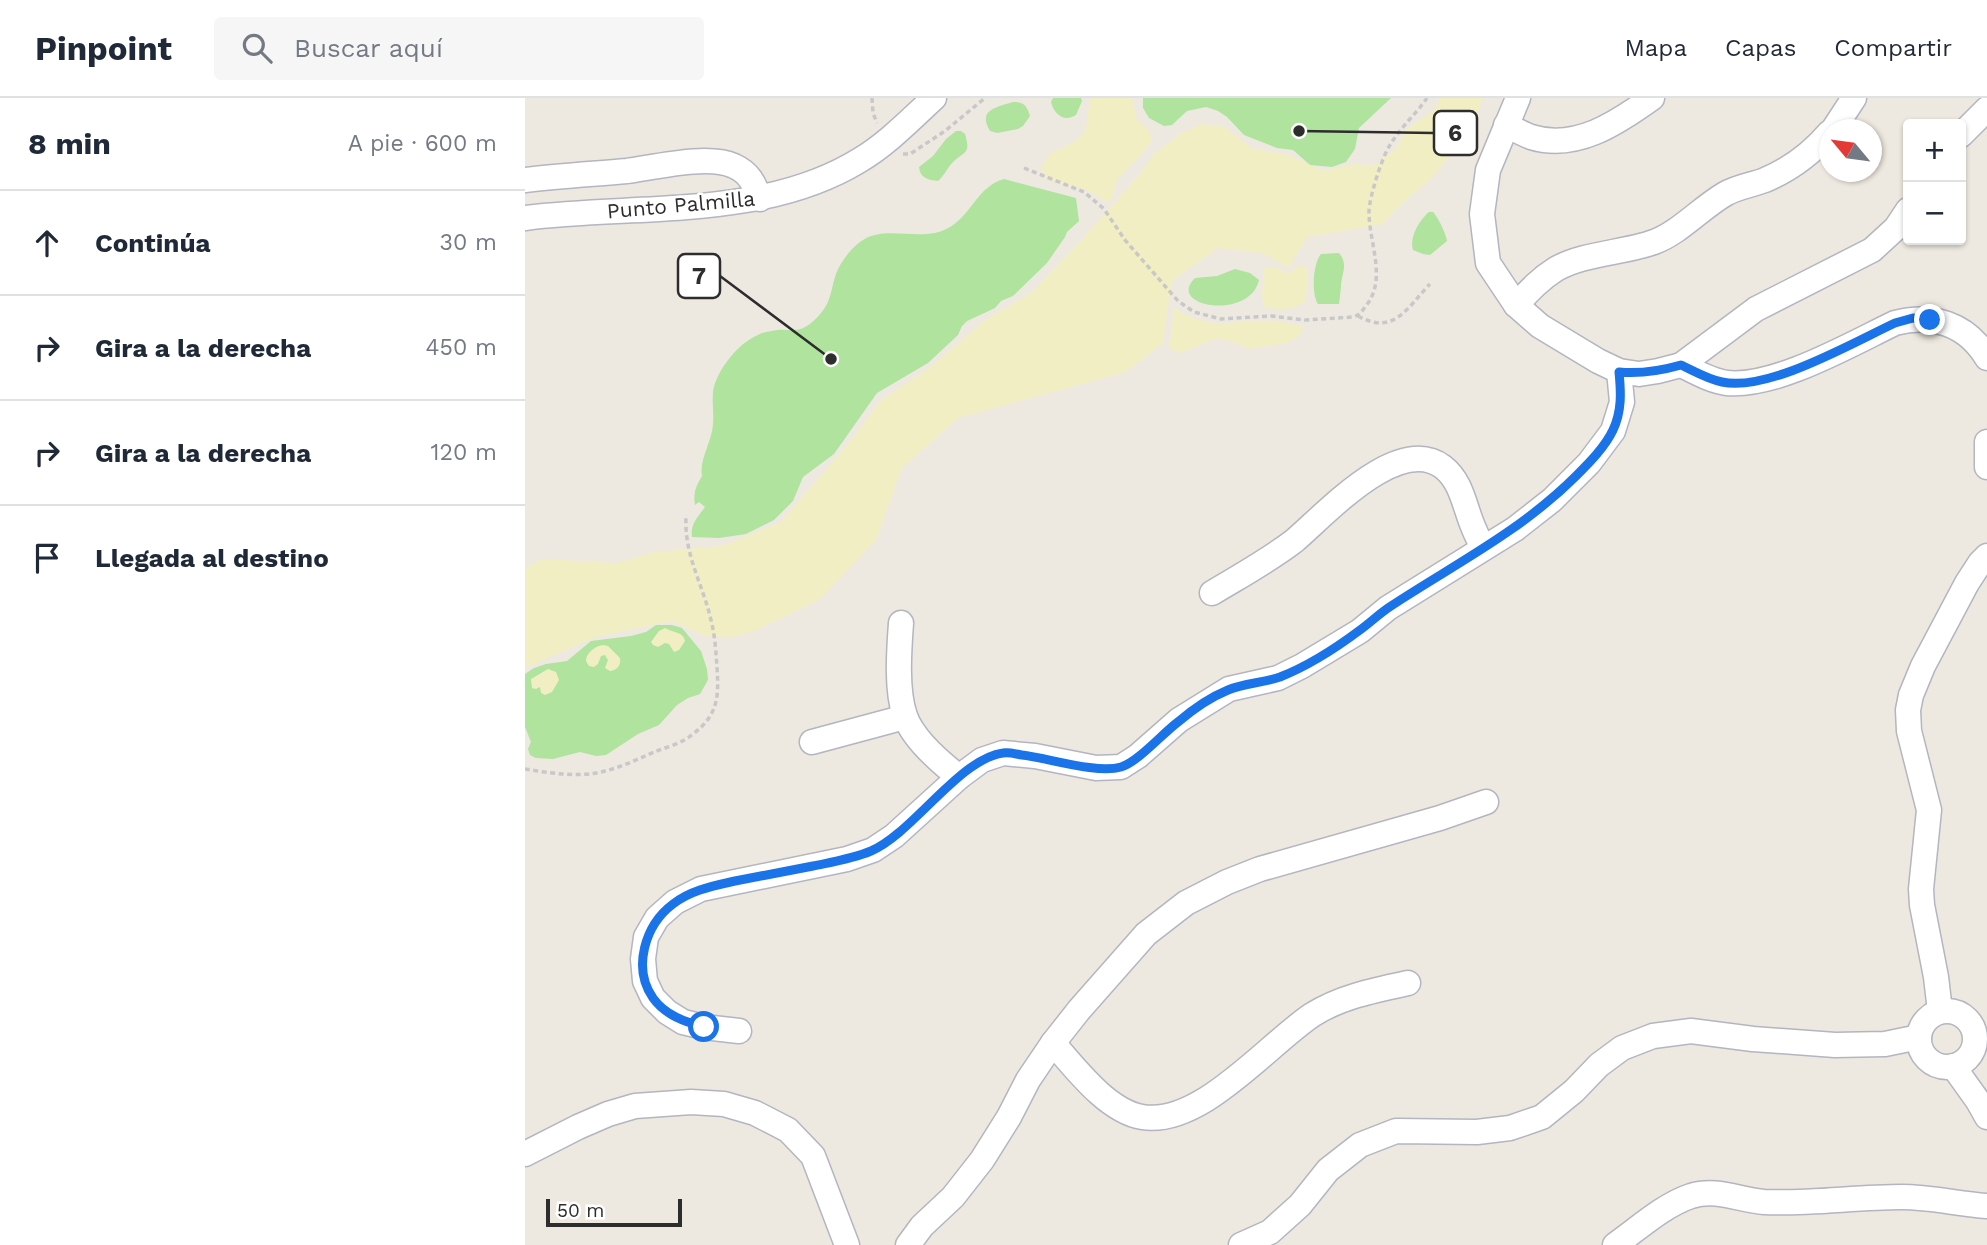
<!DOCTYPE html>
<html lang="es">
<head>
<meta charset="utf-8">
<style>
	body { margin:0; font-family:"Work Sans",sans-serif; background:#f6f6f7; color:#1f2937 }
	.controls { position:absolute; right:21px; top:21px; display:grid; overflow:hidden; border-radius:7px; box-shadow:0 2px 5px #0004 }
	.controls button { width:63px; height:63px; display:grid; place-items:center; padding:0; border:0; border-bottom:2px solid #e0e1e3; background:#fff; color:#1f2937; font:35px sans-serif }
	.compass { position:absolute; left:1294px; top:21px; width:63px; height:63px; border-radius:50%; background:#fff; box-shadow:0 2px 5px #0004; rotate:299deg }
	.scale { position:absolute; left:21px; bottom:18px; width:136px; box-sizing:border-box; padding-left:7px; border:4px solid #2d2d2d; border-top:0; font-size:19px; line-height:24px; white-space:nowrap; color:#2d2d2d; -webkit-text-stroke:5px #fff; paint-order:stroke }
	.stop { position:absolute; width:21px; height:21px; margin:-16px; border:5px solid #1a73e8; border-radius:50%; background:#fff }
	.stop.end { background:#1a73e8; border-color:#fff; box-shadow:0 2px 7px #0008 }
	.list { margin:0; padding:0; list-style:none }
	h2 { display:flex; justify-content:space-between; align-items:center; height:91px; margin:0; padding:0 28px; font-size:30px }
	h2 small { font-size:23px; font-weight:400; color:#747a83 }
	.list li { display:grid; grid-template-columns:46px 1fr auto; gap:21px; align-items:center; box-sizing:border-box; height:105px; padding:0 28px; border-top:2px solid #e0e1e3 }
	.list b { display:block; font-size:26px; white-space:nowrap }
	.list em { font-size:23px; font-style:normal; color:#747a83 }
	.icon { flex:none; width:38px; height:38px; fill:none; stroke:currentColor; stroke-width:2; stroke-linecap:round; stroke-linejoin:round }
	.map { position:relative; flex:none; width:1462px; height:1147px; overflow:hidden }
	header { display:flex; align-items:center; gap:42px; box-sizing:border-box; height:98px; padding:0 35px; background:#fff; border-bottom:2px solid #e0e1e3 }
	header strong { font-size:33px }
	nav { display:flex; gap:38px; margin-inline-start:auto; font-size:24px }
	.search { width:490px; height:63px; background:#f6f6f7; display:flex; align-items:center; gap:18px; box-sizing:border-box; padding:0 24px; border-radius:7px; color:#747a83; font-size:26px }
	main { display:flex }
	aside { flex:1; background:#fff }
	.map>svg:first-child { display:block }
	.green { fill:#afe39e }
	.sand { fill:#f1eec4 }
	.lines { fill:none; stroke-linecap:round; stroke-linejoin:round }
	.minor-casing { stroke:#b3b5c0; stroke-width:27 }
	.path { stroke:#c8c8c8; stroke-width:3.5; stroke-dasharray:5 3.5; stroke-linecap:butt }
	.minor { stroke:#fff; stroke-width:24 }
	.route { stroke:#1a73e8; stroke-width:9 }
	.labels { text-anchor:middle; stroke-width:5; stroke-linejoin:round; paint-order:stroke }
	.street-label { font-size:21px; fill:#2d2d2d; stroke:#fff }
	.leader { fill:none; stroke:#2d2d2d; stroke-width:2.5 }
	.callout-dot { fill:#2d2d2d; stroke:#fff; stroke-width:2.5 }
	.callout { fill:#fff; stroke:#2d2d2d; stroke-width:2.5 }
	.callout-label { font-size:23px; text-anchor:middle; font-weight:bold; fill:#2d2d2d }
</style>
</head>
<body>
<header>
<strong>Pinpoint</strong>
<div class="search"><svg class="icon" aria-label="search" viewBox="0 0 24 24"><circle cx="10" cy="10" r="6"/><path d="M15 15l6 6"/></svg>Buscar aquí</div>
<nav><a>Mapa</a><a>Capas</a><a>Compartir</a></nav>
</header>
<main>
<aside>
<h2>8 min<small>A pie · 600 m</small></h2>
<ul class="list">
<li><svg class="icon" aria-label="ahead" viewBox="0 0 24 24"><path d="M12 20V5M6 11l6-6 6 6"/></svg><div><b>Continúa</b></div><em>30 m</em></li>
<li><svg class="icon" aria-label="right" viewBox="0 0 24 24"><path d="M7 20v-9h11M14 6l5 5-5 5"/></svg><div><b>Gira a la derecha</b></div><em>450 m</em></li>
<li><svg class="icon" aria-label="right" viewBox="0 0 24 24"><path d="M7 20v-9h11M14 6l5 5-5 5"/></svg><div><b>Gira a la derecha</b></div><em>120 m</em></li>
<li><svg class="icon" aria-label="arrive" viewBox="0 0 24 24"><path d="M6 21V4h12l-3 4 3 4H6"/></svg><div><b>Llegada al destino</b></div></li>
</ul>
</aside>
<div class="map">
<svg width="1462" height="1147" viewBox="0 0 1462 1147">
	<rect width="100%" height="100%" fill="#eee9e0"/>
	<g class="green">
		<path d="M528,0H556L557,3L551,17C539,25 529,16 526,4Z"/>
		<path d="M618,0H866L834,30L830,51L821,64L807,69L785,67L768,52L752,50L719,37L702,19L693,13L681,9L662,13L647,27L639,28L624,20L618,10Z"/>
		<path d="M488,4C499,4 502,8 505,18L498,28L493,31L472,35L465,33C452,12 472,9 488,4Z"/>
		<path d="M431,33H436L440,36C446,56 440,53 428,64C422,70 420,77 413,83C403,82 395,80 394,69L408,58L421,41Z"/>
		<path d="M479,81L551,100L554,123L542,134L540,139L522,165L488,198L476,203L470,210L442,223L437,228L433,237L403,265L352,295L309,356L278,379L268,403L249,422L221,436L194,440L167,439C165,426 173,419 180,409L174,404L170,407C168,395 171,388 177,378C174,361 187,344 188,326C189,316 187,305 188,294C191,273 213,245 233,237C238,234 247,233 253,232C259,231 264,233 269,232C281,232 292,221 299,211C306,202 307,187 311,176C316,162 331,143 346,138C372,130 400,144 425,129C447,116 453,88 479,81Z"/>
		<path d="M904,114H908C913,119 921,136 922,143L905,157L898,156L888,152C884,140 894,122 904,114Z"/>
		<path d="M814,155C824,167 816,176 816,189C815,195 815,200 814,206H793C786,196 788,165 796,156Z"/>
		<path d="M710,171L725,175L734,182C725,223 640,209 670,180L692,178Z"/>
		<path d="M131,527H147L157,530L176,553L182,571L183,582L175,596L163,600L152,607L134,627L113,636L81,657L71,658L55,654L28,661L11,660L5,657L3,651L6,644L0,629V576L9,570L21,566L42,563L66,543L106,538L121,534Z"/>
	</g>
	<g class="sand">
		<path d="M566,0H607L612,22L623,31L627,42L614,59L592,82L587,101L582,104L562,92L521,81L516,69C518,66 520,62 522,60C532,48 550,50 559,33C564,23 562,11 566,0Z"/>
		<path d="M915,0H958L947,30L906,81L876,106L858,126L782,139L764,170L737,155L693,150L648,182L643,207L638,245L601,274L433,320L377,370L351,442L294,502L229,533L206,539L180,538L147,523L71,539L0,570V471L16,461L92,465L130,454L197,448L256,424L328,340L355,303L404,270L459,223L507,194L553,146L615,76L628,57L655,36L677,26L700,29L726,50L764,57L798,73L830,66L849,68L871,51L882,31L909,12Z"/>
		<path d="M773,167L783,171L781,203C765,213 757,212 739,209L737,197L739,169H750L764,176Z"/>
		<path d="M649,210C687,235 706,221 746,223C757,223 768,227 779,229L773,239L761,245L724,251L708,244L692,240L656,255L644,250Z"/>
		<path d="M140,530C148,535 158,533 160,543L154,552L149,554L144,546L140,545L133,549L128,547L126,544L134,533Z"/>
		<path d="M78,547L83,548L95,560C96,567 93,572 85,573L80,570L83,562L80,557L76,558L73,566L69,569L64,568L61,563C61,555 70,548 78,547Z"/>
		<path d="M23,571L31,574L34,582L27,594L20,597L16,595L15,589L11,591L7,590L6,581Z"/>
	</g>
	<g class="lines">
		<defs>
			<g id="minor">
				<path d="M993,0L963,72L957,116L963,165L991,207L1015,228L1073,263L1094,273L1114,276L1133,273L1156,267L1231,211L1347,152L1371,130L1383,112"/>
				<path d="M981,27C989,31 998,36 1006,39C1051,53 1092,25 1127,0"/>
				<path d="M1308,32L1329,0"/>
				<path d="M1436,37L1462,11"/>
				<path d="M0,82C34,78 68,76 102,73C131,69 184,56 209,68C225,75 229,86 235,101"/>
				<path d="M0,120C109,106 238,122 335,62C362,46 385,22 409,0"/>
				<path d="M991,207C1004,193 1015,181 1031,171C1059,155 1099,155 1129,144C1154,135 1176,110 1200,96C1212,89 1227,87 1240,82C1266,71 1286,56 1304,35"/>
				<path d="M1156,267C1171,274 1186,283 1202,285C1250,290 1326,246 1370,225C1407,215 1442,226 1462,260"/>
				<path d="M1462,344V369"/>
				<path d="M687,495C715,478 743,463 769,443C800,417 873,335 918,369C936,383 939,406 947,426C950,434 954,442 958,450"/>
				<path d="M376,525C374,552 371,592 380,618C388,641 416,665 434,679"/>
				<path d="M287,644L380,619"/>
				<path d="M1415,913L1411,879L1397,807L1396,791L1404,712L1384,633L1383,612L1386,597L1398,568L1442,485L1455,465L1462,458"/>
				<circle cx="1422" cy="941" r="28"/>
				<path d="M214,933L179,929L158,924L142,914L128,900L120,883L118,861L121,839L132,820L150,804L176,791L322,761L348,752L369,738L434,679L457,662L478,655L510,658L571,670L596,669L613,658L654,622L704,591L753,580L777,568L835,533L863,510L990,431L1027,402L1064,365L1088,333L1097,304L1094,273"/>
				<path d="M528,945C550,970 582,1013 617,1019C675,1029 741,948 787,917C815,899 850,892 883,885"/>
				<path d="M1428,968L1453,1003L1462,1019"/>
				<path d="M0,1056L53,1029L83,1016L110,1008L166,1004L199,1006L230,1015L263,1032L288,1058L322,1147"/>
				<path d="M383,1147L397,1128L428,1099L457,1062L484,1019L503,982L528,945L554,912L621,836L661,805L702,784L735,771L915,720L961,704"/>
				<path d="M716,1147L745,1134L775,1107L803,1072L835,1047L871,1033L952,1034L985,1030L1017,1019L1049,993L1074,967L1097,950L1128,938L1166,933L1228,941L1310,947L1360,946L1394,939"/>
				<path d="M1090,1147C1114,1130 1139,1107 1166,1098C1192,1090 1214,1102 1239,1104C1285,1106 1331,1099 1377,1099C1405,1099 1434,1106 1462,1108"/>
			</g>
		</defs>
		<use href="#minor" class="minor-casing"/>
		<g class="path">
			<path d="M347,0L348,15L352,25"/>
			<path d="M378,56H385L420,33L460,0"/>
			<path d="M499,70L559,94L579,111L600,142L653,203L669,214L696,221L746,218L780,222L828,219C834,217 836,215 840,209C863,182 844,146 844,114C844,100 857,59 865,47C875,30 891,16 902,0"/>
			<path d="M833,218C869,238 882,210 905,186"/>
			<path d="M0,671C24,675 55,680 80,673C97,669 113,661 129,654C142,649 158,645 168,636C193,617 194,599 192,570C191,554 190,538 186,522C178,487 159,457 161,419"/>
		</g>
		<use href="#minor" class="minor"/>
	</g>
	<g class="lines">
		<path class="route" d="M179,929C160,924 140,917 128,900C107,870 120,827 148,806C166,792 188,788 210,783C236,778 262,773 288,768C307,764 327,761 346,753C388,735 434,661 478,655C484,654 491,656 497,657C523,660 572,676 596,669C613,664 638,635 653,624C667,612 686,599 703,592C719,585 738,585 755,579C783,568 811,550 835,532C846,524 855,515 866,508C930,466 996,433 1051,378C1064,365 1080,349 1088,332C1097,313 1096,294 1094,274C1117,276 1135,273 1156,267C1169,273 1182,281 1197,284C1243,294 1327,245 1370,225L1388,220L1405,222"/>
	</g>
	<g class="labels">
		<g class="street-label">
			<text transform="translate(156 107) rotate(-5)" y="7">Punto Palmilla</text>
		</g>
	</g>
	<path class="leader" d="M774 33L909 35M306 261L195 178"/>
	<g class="callout-dot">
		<circle cx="774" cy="33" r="7"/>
		<circle cx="306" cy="261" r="7"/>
	</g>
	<g class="callout">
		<rect x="909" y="13" width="43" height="44" rx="7"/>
		<rect x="153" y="156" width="42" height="44" rx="7"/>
	</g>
	<g class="callout-label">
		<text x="930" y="43">6</text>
		<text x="174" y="186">7</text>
	</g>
</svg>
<div class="controls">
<button>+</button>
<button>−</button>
</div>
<svg class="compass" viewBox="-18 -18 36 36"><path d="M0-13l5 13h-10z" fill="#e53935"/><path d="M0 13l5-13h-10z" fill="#747a83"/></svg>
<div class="scale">50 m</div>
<div class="stop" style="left:179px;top:929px"></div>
<div class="stop end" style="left:1405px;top:222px"></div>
</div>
</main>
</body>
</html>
